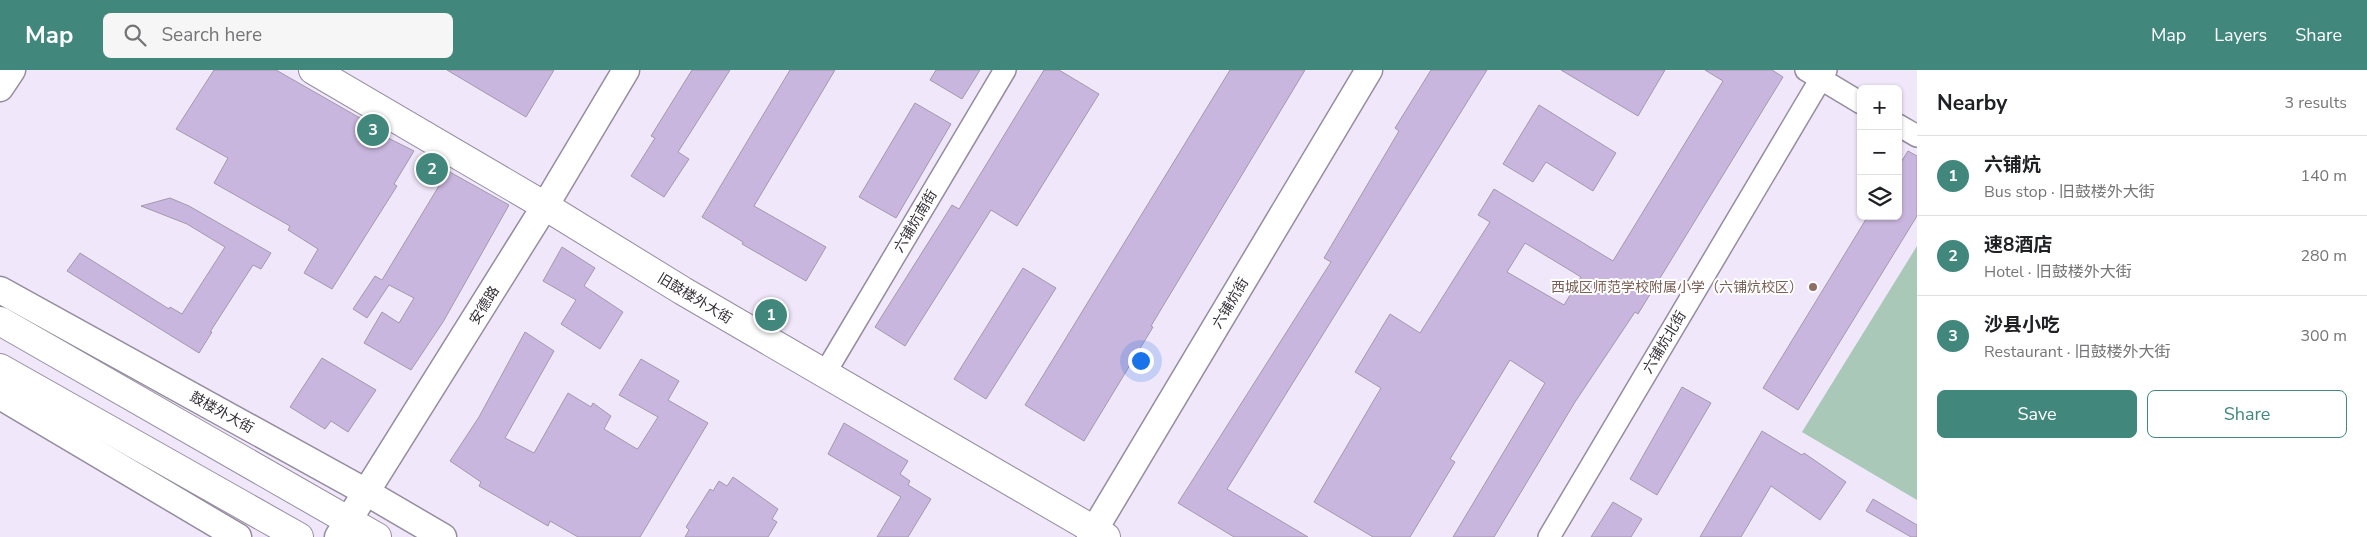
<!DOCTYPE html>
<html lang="en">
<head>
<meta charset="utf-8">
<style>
	body { margin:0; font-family:"Nunito Sans","Noto Sans SC",sans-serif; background:#f6f6f6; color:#202124 }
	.controls { position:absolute; right:15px; top:15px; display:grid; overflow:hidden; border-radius:8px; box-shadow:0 1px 4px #0004 }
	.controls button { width:45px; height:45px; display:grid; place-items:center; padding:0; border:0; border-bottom:1px solid #e0e0e0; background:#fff; color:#202124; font:25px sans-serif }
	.you { position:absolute; left:1140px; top:290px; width:18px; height:18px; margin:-12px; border:4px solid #fff; border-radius:50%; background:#1a73e8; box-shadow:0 0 0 8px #1a73e833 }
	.badge { display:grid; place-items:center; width:32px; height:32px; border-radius:50%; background:#42877c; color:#fff; font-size:16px; font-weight:700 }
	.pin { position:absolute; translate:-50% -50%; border:2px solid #fff; box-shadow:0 1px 5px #0006 }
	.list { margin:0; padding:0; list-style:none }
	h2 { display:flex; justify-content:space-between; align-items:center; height:65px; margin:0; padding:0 20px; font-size:21px }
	h2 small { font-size:16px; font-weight:400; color:#757577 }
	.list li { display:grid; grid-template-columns:32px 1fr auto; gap:15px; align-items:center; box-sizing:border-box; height:80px; padding:0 20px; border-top:1px solid #e0e0e0 }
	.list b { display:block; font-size:19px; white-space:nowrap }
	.list p { margin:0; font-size:16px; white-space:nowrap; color:#757577 }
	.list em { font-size:16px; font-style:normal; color:#757577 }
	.actions { display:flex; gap:10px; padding:15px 20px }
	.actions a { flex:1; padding:11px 0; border:1px solid #42877c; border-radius:8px; text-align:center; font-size:18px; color:#42877c }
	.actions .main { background:#42877c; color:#fff }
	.icon { flex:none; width:28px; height:28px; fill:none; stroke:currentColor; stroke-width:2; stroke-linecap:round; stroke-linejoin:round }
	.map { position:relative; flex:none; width:1917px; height:467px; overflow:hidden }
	header { display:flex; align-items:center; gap:30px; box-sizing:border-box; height:70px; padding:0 25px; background:#42877c; color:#fff }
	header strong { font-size:24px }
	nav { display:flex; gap:28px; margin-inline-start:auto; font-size:18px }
	.search { width:350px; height:45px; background:#f6f6f6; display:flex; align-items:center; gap:12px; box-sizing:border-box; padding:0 18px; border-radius:8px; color:#757577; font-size:19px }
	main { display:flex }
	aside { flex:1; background:#fff }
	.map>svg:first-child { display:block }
	.green { fill:#a9c8b8 }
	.building { fill:#c9b6de; stroke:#a299ab; fill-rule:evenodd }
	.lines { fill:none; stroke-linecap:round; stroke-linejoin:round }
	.minor-casing { stroke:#958c9e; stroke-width:24 }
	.tertiary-casing { stroke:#958c9e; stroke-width:29 }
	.secondary-casing { stroke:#958c9e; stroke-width:30 }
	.minor { stroke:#fff; stroke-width:21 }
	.tertiary { stroke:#fff; stroke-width:26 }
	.secondary { stroke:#fff; stroke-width:28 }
	.education-dot { fill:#8d6e63; stroke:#fff; stroke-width:2 }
	.labels { text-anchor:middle; stroke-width:4; stroke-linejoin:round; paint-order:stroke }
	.street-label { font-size:14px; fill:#322e36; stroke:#fff }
	.education-label { font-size:14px; fill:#785e54; stroke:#fff; text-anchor:end }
</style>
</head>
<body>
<header>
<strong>Map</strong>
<div class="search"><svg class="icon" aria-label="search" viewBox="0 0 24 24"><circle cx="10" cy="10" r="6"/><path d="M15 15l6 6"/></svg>Search here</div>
<nav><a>Map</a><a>Layers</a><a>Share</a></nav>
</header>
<main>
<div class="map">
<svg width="1917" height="467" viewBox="0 0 1917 467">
	<rect width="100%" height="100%" fill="#f0e7fa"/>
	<path class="green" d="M1917,176V430L1802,362Z"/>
	<g class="building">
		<path d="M214,0H276L388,64L386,67L414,81L394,114L397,116L332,219L304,203L318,179L288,160L290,156L214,113L228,88L176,59Z"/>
		<path d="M447,0H554L526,47Z"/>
		<path d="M692,0H730L678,82L689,89L664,127L631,106L655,68L651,66Z"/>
		<path d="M790,0H835L754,136L826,177L806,211L742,174L743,172L702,147Z"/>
		<path d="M936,0H980L962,29L930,10Z"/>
		<path d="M1044,0H1059L1099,24L1017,156L991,140L905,276L875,257L952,135L959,139Z"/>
		<path d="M1230,0H1305L1151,256L1153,257L1084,371L1025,335Z"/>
		<path d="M1431,0H1487L1227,419L1308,467H1234L1178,433L1331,192L1324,188L1399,61L1395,58Z"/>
		<path d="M1561,0H1665L1638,46Z"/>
		<path d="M1705,0H1772L1783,7L1638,244L1635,242L1575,332L1494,467H1453L1545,313L1510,290L1450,389L1455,392L1410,467H1373L1314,432L1381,318L1355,302L1390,244L1420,263L1490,152L1478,145L1494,119L1613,191L1723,11ZM1525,173L1581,207L1564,235L1507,202Z"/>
		<path d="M915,33L951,54L896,148L859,127Z"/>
		<path d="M1539,35L1616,83L1593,121L1546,92L1533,112L1503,94Z"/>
		<path d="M1908,81L1917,86V146L1798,340L1763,318L1868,146H1898V97Z"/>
		<path d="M448,101L509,135L443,252L411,300L364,273L382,242L399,253L414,228L389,215L367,248L353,239L375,206L382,210Z"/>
		<path d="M170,128L189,136L271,183L261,199L253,195L210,262H212L199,283L67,201L80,183L169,239L170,237L182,244L225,177L187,154L141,136Z"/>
		<path d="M562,177L595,198L584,216L623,242L600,279L561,254L576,230L543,211Z"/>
		<path d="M1023,198L1056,218L986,329L954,309Z"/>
		<path d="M525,262L554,281L505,368L534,383L568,323L591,337L593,333L611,346L604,359L637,379L639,377L658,347L619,325L641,289L679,311L668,330L708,353L640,467H578L550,451L548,456L479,416L481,412L450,391L479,347Z"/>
		<path d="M322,288L376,320L348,362L331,351L325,359L290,337Z"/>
		<path d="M1682,317L1711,333L1657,425L1630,409Z"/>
		<path d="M844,353L908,391L900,404L910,411L908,415L931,429L908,467H877L901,427L828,384Z"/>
		<path d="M1762,361L1802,385L1804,383L1846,412L1820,450L1771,416L1741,467H1700Z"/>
		<path d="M733,407L778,439L772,449L777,452L768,467H685L689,460L686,457L710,419L713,421L719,411L727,416Z"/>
		<path d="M1873,429L1917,455V467H1911L1866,441Z"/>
		<path d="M1613,432L1642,449L1631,467H1591Z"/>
	</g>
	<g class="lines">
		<defs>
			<g id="minor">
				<path d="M1806,0L1861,33"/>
				<path d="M1898,55L1917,66"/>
				<path d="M825,303L1005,0"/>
				<path d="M1549,467L1826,0"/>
			</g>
			<g id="tertiary">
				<path d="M0,18L12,0"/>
				<path d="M0,220L366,422L443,467"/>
				<path d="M0,326L238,467"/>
				<path d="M338,467L545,136L626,0"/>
				<path d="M1090,467L1369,0"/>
			</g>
			<g id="secondary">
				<path d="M313,0L545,136L683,221L1106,467"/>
				<path d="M0,251L377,467"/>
				<path d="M0,298L299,467"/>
			</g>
		</defs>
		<use href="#minor" class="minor-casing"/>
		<use href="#tertiary" class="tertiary-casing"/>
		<use href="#secondary" class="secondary-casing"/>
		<use href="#minor" class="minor"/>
		<use href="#tertiary" class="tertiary"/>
		<use href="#secondary" class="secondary"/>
	</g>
	<circle class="education-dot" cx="1813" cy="217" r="5"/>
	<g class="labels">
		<g class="street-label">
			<text transform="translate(915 151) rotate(-59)" y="5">六铺炕南街</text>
			<text transform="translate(695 228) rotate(31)" y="5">旧鼓楼外大街</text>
			<text transform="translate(1230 233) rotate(-59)" y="5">六铺炕街</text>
			<text transform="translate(484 235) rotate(-58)" y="5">安德路</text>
			<text transform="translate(1664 272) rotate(-59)" y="5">六铺炕北街</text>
			<text transform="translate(222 342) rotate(29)" y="5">鼓楼外大街</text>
		</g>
		<g class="education-label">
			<text x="1803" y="222">西城区师范学校附属小学（六铺炕校区）</text>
		</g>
	</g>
</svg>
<div class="controls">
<button>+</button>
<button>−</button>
<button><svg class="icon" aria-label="layers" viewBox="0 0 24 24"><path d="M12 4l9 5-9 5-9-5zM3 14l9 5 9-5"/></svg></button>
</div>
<div class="you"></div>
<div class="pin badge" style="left:771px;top:245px">1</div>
<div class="pin badge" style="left:432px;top:99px">2</div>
<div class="pin badge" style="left:373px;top:60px">3</div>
</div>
<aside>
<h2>Nearby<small>3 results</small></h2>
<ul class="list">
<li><span class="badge">1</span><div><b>六铺炕</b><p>Bus stop · 旧鼓楼外大街</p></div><em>140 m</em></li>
<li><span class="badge">2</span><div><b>速8酒店</b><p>Hotel · 旧鼓楼外大街</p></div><em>280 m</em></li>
<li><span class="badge">3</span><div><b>沙县小吃</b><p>Restaurant · 旧鼓楼外大街</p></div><em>300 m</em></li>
</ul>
<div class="actions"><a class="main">Save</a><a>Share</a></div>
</aside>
</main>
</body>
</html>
